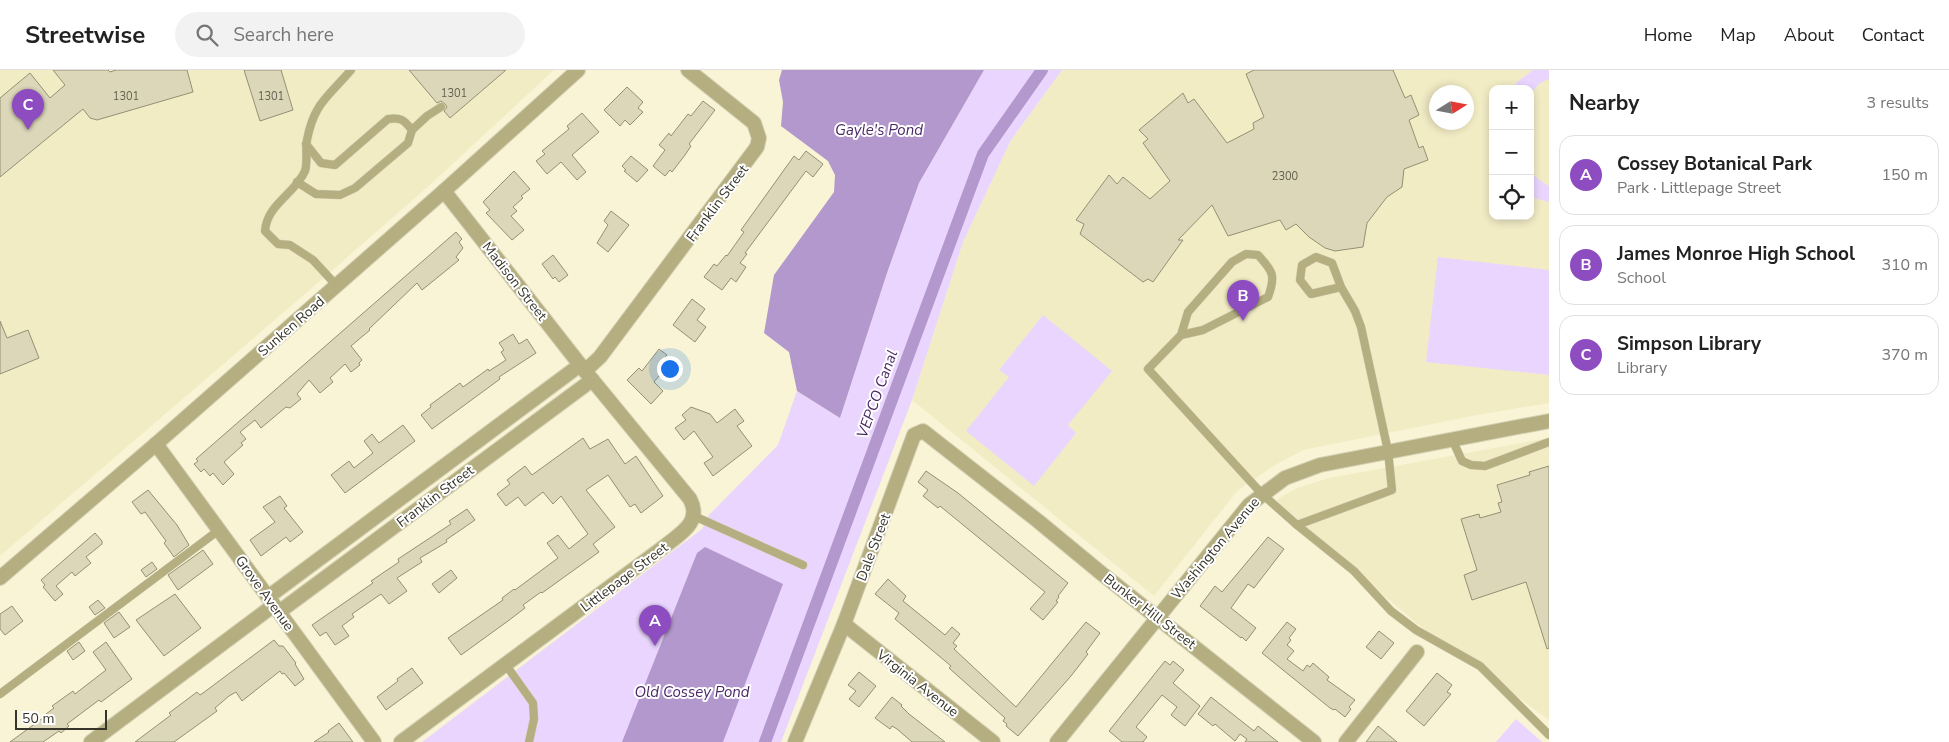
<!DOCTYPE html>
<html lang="en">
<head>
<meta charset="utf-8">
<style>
	body { margin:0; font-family:"Nunito Sans",sans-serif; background:#f2f2f2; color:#222 }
	.controls { position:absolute; right:15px; top:15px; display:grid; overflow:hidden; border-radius:10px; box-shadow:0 2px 8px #0003 }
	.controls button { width:45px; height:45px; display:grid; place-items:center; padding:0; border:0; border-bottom:1px solid #e0e0e0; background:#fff; color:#222; font:25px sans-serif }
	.compass { position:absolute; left:1429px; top:15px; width:45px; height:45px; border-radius:50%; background:#fff; box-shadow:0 2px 8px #0003; rotate:79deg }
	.scale { position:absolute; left:15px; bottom:12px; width:92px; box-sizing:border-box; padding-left:5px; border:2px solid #373529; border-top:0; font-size:14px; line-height:18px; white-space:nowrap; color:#373529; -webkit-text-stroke:4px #fff; paint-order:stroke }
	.you { position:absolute; left:669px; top:298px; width:18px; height:18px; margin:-12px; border:4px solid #fff; border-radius:50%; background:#1a73e8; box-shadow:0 0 0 8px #1a73e833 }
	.badge { display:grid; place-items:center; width:32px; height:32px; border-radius:50%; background:#8e4cc1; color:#fff; font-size:16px; font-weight:700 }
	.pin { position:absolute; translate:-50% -41px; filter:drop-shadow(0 1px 2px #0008) }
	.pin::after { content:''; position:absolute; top:26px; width:18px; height:15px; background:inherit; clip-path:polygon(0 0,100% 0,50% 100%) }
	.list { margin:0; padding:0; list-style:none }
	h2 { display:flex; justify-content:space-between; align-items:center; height:65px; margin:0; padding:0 20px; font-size:21px }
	h2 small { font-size:16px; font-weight:400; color:#767676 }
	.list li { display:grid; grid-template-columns:32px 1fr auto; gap:15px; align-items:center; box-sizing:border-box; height:80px; margin:0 10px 10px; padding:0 10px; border:1px solid #e0e0e0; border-radius:15px }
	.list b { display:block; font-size:19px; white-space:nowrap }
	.list p { margin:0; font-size:16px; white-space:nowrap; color:#767676 }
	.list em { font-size:16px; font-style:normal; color:#767676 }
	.icon { flex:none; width:28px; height:28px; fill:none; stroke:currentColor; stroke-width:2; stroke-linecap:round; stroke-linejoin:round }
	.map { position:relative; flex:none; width:1549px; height:672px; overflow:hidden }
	header { display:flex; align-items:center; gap:30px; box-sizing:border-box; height:70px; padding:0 25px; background:#fff; border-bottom:1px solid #e0e0e0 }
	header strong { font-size:24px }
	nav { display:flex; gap:28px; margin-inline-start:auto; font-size:18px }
	.search { width:350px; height:45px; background:#f2f2f2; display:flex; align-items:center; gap:12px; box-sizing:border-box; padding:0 18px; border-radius:28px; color:#767676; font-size:19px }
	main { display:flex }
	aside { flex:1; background:#fff }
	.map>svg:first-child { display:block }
	.built { fill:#f2ecc5; fill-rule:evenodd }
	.green { fill:#ead5fe }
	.water { fill:#b298cc }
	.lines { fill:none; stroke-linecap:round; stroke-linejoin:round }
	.canal { stroke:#b298cc; stroke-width:12 }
	.building { fill:#dcd7b9; stroke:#949074 }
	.service-casing { stroke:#d6d2b6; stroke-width:9 }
	.minor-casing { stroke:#d6d2b6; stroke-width:16 }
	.tertiary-casing { stroke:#d6d2b6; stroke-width:16 }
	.service { stroke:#b5ae80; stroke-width:8 }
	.minor { stroke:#b5ae80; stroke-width:14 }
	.tertiary { stroke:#b5ae80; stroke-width:14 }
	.labels { text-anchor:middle; stroke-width:4; stroke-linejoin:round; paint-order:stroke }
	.number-label { font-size:11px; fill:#605e4d }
	.street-label { font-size:14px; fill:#373529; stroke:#fff }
	.water-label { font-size:15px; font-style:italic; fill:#4b2866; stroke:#fff }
</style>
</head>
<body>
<header>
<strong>Streetwise</strong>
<div class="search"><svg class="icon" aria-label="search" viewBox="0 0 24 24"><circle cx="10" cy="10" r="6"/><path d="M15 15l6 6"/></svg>Search here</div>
<nav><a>Home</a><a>Map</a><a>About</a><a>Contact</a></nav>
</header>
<main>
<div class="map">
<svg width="1549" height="672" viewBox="0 0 1549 672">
	<rect width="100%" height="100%" fill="#f9f4d5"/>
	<g class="built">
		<path d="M0,0H554L432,113L327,205L0,486Z"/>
		<path d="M1062,0H1549V333L1477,345L1303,380L1272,397L1237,421L1154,526L912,330L963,172L1011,70ZM1493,19H1530V146H1493ZM1436,22H1466V52H1436Z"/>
		<path d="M1549,368V650L1415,552L1275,433L1279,428L1297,418L1329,408Z"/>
	</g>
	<g class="green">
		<path d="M984,0H1062L1011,70L963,172L912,330L781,672H422L702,459L709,445L778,375L797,321L840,348L887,203L919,113Z"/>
		<path d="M1533,0H1549V9L1540,13L1530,24V19H1513L1517,12Z"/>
		<path d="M1530,101L1538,109L1549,116V132L1530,127Z"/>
		<path d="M1438,187L1549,200V305L1426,292Z"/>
		<path d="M1043,245L1112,301L1068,355L1076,363L1034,416L966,361L1009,307L999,300Z"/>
		<path d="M1516,649L1542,672H1496Z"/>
	</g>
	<g class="water">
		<path d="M782,0H984L919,113L887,203L840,348L797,321L789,282L764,263L774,205L834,122L835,105L828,91L781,56L783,32L779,10Z"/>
		<path d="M705,477L783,514L723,672H622L697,483Z"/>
	</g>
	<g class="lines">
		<path class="canal" d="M765,672L983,84L1042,0"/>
	</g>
	<g class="building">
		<path d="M53,0H108L110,2L116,0H187L193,22L97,50L90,48L83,39L0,107V28L30,3L50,28L65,15Z"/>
		<path d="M244,0H281L293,40L260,51Z"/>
		<path d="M409,0H506L450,48L444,41L447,37L445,34L441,31L437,33Z"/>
		<path d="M1254,0H1393L1405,28L1411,25L1419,45L1409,50L1419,78L1423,76L1428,90L1404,99L1402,117L1387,127L1367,153L1363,177L1335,181L1325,178L1309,167L1296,154L1286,160L1280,150L1228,166L1212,135L1178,170H1183L1153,212L1148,209L1143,212L1080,164L1084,154L1076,150L1109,105L1117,114L1123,107L1150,129L1170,111L1143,73L1148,69L1139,60L1183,23L1188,33L1194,29L1227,73L1254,59L1253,53L1264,47L1246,4Z"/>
		<path d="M627,17L643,32L638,38L643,42L630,55L625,50L620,56L604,40Z"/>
		<path d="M703,31L715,40L689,74L691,76L685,85L672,102L670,100L665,106L653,96L665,80L659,75L669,63L671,66L688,44L691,46Z"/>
		<path d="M582,43L599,62L572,85L586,102L577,110L561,92L547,104L536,91L545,84L542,81L569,59L567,56Z"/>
		<path d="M806,81L823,94L813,107L806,101L745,183L747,184L740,193L746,197L736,212L731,208L722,220L704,207L714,194L717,196L726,185L727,186L744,162L741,160L794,86L799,90Z"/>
		<path d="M631,86L648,100L637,112L624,101L626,100L622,96Z"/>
		<path d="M514,101L530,119L521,126L523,128L513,137L517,141L511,146L524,160L512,170L486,143L490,140L483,132Z"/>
		<path d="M611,141L629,155L608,182L597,173L608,155L604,151Z"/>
		<path d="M456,162L462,169L459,172L463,178L456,187L459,190L422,220L417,213L369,259L370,260L351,276L362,290L359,293L360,295L351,302L345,294L330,308L333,312L320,323L309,310L297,324L301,329L290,338L286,337L261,358L255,350L240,362L246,369L241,373L243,375L224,392L234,404L223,415L213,403L210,406L204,399L201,402L194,394L198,391L196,389Z"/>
		<path d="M553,185L568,205L559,212L555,207L553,209L542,194Z"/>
		<path d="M692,229L705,239L697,250L706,257L695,272L673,255Z"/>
		<path d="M0,251L7,268L28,260L39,288L0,304Z"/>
		<path d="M513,264L519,274L527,269L536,283L499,307L500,309L432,359L421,345L431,337L430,335L460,313L463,317L488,299L489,301L506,290L501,282L504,280L499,273Z"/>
		<path d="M659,279L667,285L662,291L668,295L654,312L663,321L651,334L627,310L639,298L642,301Z"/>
		<path d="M691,337L710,344L717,353L735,339L744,351L737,356L752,376L713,406L704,393L713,387L694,361L684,370L675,358L686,350L682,345Z"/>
		<path d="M403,355L415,371L345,423L331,405L349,391L354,398L373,383L364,371L372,364L379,373Z"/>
		<path d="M583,368L590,379L608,369L625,394L636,386L663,426L641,443L635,434L630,437L608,405L586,420L615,457L593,474L599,482L542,523L541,522L523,535L525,538L508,551L461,585L448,568L503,530L502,528L514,519L515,520L558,488L547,473L558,465L569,479L588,464L561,426L553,434L543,422L525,436L518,427L506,436L497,424L510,414L507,410L525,396L532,405Z"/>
		<path d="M1549,396V578L1547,579L1526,512L1472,530L1464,505L1477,500L1461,449L1479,444L1480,448L1501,442L1498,433L1502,432L1497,415L1530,405L1529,402Z"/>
		<path d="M926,401L958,423L1068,513L1058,526L1059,527L1056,531L1058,532L1043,550L1030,539L1045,522L940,436L938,438L923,426L928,420L918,412Z"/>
		<path d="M148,420L177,455L189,475L174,487L164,473L166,471L145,442L141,444L132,432Z"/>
		<path d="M280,426L287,436L284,438L303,462L290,472L286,467L261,486L250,470L275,452L263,437Z"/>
		<path d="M467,439L475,450L446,470L447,472L420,488L422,492L397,508L407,521L389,534L381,524L352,544L354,547L342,556L349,566L335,575L326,562L320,566L312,555L373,513L371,511L399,492L398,489L451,454L449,451Z"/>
		<path d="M95,463L102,471V474L86,487L91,493L75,506L72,502L56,516L63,524L55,531L43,517L45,515L41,510Z"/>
		<path d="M1268,467L1284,479L1254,518L1248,514L1231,538L1256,558L1246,571L1242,567L1241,568L1200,536L1215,516L1222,522Z"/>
		<path d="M203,480L213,494L178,520L168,505Z"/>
		<path d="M152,492L157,499L146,507L141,500Z"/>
		<path d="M451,500L457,508L439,523L432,514Z"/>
		<path d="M888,509L906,526L903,531L945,565L952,557L960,564L953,573L957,576L954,579L1016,637L1086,552L1100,563L1086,582L1088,584L1071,606L1018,666L1006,656L1007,654L1003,651L1005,648L949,598L951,596L895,549L899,543L875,524Z"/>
		<path d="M175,524L201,558L164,586L136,550Z"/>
		<path d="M98,530L105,538L95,545L89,537Z"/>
		<path d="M12,536L23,551L5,565L0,559V544Z"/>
		<path d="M119,542L130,557L114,568L104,553Z"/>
		<path d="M1287,552L1296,559L1289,568L1291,570L1287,575L1294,581L1287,589L1303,601L1307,595L1310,597L1313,593L1329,607L1327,610L1355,630L1349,637L1351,639L1345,647L1335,639L1334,640L1330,638L1262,583Z"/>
		<path d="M1379,561L1394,573L1381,589L1366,577Z"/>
		<path d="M274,570L279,576H283L296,593L295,594L304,609L295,616L284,603L282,604L280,601L242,631L236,622L229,626L215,638L217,641L174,672H135L171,645L169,643L197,622L200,625L203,623Z"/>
		<path d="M79,572L85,581L73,590L67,581Z"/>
		<path d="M106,572L132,609L101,632L99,630L67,654L69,656L61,663L59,661L43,672H10L47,645L46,644L54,638L52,636L73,621L75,624L106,600L93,582Z"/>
		<path d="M1165,591L1170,595L1173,591L1184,600L1173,613L1200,636L1185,656L1171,645L1177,637L1162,625L1136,657L1147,667L1143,672H1122L1109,661Z"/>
		<path d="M412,598L423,613L386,640L377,627L398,611L397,609Z"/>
		<path d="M859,602L876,616L859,637L849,629L856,621L848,615Z"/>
		<path d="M1437,603L1452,615L1447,622L1451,624L1424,656L1406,641Z"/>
		<path d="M892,627L902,635L901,636L909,644L945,672H912L897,659L892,656L890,659L875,648Z"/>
		<path d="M1211,627L1254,661L1258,656L1278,672H1245L1247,669L1240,664L1235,671L1215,654L1213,656L1198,644Z"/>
		<path d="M339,653L353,672H314L329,662L328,661Z"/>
		<path d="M1378,656L1397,672H1366Z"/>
	</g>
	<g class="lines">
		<defs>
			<g id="service">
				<path d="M306,74L321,93L335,95L388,49C401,47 404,50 412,60"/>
				<path d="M297,112L316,124L340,125L355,118L408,73L412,60L427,46L441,37"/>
				<path d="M337,216L313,190L290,175L278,174L265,161C267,134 295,124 305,101C308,92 305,80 307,70C314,33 328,27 351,0"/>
				<path d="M1341,217L1311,224L1300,210L1302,195L1316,187L1332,193L1341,217L1355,241L1361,257L1388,381L1392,420L1297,455L1354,501L1391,541L1416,560L1480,596L1549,665"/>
				<path d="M1181,265L1188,242L1232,192L1246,184L1258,185C1273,201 1276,206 1268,227L1203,260L1181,265L1148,299L1262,424L1297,455"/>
				<path d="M1452,369L1462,391L1471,395L1485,396L1549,372"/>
				<path d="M694,446L803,495"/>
				<path d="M506,595L533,633L534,649L529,672"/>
				<path d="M0,624L219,460"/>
			</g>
			<g id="minor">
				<path d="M585,301L600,287L757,77L759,68L754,53L688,0"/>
				<path d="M156,374L374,672"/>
				<path d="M0,508L156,374L444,121L578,0"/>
				<path d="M268,527L580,295"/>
				<path d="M279,542L592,310"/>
				<path d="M844,554L993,672"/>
				<path d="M91,672L274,535"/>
				<path d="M401,672L665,476C681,463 702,452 690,429L585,301L444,121"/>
				<path d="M795,672L844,554L914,365L923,361L1038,451L1101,503L1314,672"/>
				<path d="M1346,672L1417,582"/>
			</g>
			<path id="tertiary" d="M1057,672L1249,435L1285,408L1320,395L1549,351"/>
		</defs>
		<use href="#service" class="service-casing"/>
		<use href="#minor" class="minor-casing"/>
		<use href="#tertiary" class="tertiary-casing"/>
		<use href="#service" class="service"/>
		<use href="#minor" class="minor"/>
		<use href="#tertiary" class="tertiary"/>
	</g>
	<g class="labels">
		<g class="number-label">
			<text x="454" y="27">1301</text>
			<text x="126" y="30">1301</text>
			<text x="271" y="30">1301</text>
			<text x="1285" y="110">2300</text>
		</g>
		<g class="street-label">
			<text transform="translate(717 133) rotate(-53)" y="5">Franklin Street</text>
			<text transform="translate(515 211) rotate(52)" y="5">Madison Street</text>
			<text transform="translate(291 256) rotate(-41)" y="5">Sunken Road</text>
			<text transform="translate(435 426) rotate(-37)" y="5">Franklin Street</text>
			<text transform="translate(873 477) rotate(-69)" y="5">Dale Street</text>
			<text transform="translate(1215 478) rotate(-50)" y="5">Washington Avenue</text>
			<text transform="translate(624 507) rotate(-37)" y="5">Littlepage Street</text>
			<text transform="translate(265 523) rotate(54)" y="5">Grove Avenue</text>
			<text transform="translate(1150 541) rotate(38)" y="5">Bunker Hill Street</text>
			<text transform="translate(918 613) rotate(38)" y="5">Virginia Avenue</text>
		</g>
		<g class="water-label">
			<text x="879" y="65">Gayle's Pond</text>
			<text transform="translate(877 324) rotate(-70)" y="5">VEPCO Canal</text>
			<text x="692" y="627">Old Cossey Pond</text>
		</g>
	</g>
</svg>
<div class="controls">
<button>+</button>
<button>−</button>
<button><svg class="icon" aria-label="locate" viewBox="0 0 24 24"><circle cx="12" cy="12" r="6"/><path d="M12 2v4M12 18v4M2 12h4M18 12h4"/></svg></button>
</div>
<svg class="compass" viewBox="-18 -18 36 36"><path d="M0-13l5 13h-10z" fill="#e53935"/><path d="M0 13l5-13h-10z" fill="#767676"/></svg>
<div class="scale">50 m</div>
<div class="you"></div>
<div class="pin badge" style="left:655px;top:576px">A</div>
<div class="pin badge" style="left:1243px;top:251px">B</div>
<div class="pin badge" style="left:28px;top:60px">C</div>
</div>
<aside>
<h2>Nearby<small>3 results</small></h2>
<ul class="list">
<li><span class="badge">A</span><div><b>Cossey Botanical Park</b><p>Park · Littlepage Street</p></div><em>150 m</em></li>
<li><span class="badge">B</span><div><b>James Monroe High School</b><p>School</p></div><em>310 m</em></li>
<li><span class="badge">C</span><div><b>Simpson Library</b><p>Library</p></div><em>370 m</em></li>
</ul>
</aside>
</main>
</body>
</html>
